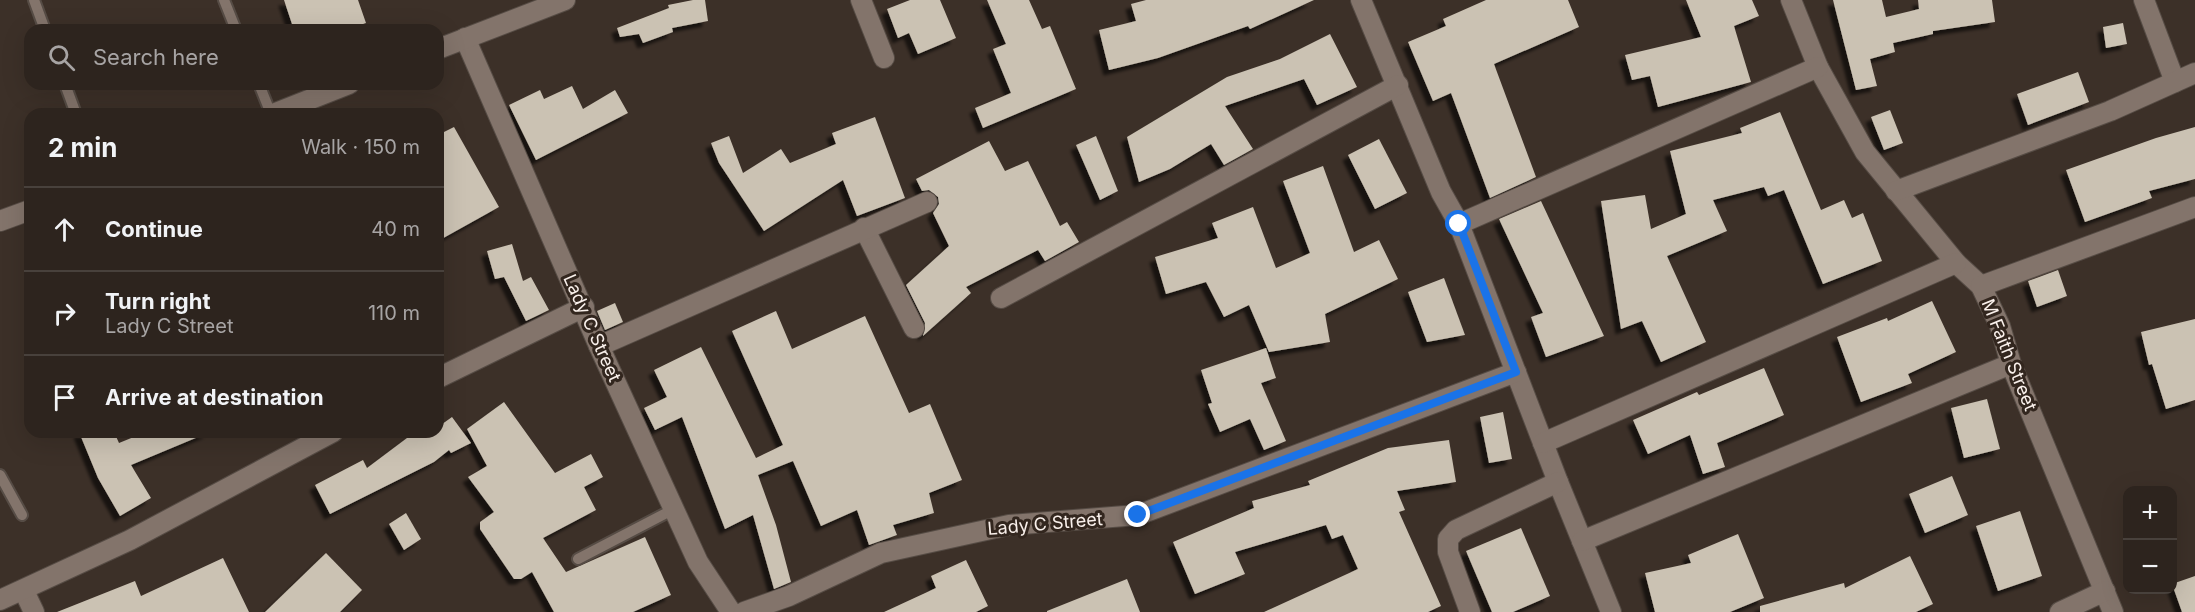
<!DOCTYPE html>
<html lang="en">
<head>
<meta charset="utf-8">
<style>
	body { margin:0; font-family:Inter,sans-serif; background:#352c27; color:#f1f3f6 }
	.controls { position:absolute; right:18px; bottom:18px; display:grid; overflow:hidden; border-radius:12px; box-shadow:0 6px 24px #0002 }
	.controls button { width:54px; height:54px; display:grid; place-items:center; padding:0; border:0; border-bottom:2px solid #48413c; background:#2d241e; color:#f1f3f6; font:30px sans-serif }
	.stop { position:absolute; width:18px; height:18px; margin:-14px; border:4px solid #1a73e8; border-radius:50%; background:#fff }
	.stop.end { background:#1a73e8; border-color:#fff; box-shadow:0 2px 6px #0008 }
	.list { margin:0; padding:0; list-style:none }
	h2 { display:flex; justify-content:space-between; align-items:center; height:78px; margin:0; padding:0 24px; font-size:26px }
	h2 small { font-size:20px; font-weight:400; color:#a7a4a4 }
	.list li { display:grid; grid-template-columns:39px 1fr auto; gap:18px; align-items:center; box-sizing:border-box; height:84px; padding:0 24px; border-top:2px solid #48413c }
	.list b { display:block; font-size:22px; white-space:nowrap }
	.list p { margin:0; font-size:20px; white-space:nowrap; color:#a7a4a4 }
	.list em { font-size:20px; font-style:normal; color:#a7a4a4 }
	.icon { flex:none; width:33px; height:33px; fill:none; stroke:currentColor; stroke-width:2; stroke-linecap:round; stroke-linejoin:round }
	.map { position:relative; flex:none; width:2195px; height:612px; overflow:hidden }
	.search { position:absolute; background:#2d241e; box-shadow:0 6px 24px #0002; left:24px; top:24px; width:420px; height:66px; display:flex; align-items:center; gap:15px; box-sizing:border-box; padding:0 21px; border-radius:18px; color:#a7a4a4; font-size:22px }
	.panel { position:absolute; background:#2d241e; box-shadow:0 6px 24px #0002; left:24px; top:108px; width:420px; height:330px; border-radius:18px }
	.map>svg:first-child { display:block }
	.building { fill:#cbc2b3; filter:url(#shadow) }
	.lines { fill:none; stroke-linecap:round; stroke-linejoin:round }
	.service-casing { stroke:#564c45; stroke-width:14 }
	.minor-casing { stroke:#564c45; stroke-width:22 }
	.service { stroke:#83746b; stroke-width:10 }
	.minor { stroke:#83746b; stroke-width:20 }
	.route { stroke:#1a73e8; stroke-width:8 }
	.labels { text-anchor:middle; stroke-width:6; stroke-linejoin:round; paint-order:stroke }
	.street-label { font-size:18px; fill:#f9f0eb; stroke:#32261e }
</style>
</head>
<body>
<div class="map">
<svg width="2195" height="612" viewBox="0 0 2195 612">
	<defs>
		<filter id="shadow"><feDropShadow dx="-5.5" dy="5.5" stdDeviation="1.5" flood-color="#0009"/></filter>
	</defs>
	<rect width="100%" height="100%" fill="#3c3028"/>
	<g class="building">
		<path d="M284,0H358L366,23L346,30H294Z"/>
		<path d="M693,0H705L708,21L672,28L673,32L643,43L639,34L620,37L617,28L669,8L668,5Z"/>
		<path d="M910,0H940L956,38L918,54L909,33L898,38L887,9Z"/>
		<path d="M987,0H1029L1042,29L1050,26L1076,89L983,128L975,108L1011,93L993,49L1006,44Z"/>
		<path d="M1146,0H1314L1250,29L1248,26L1158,58L1109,70L1099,30L1136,21L1131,4Z"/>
		<path d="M1486,0H1568L1579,27L1494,64L1536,177L1490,198L1451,93L1433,101L1408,42L1446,26L1443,19Z"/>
		<path d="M1686,0H1752L1759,16L1734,26L1751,82L1658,107L1650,76L1632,80L1625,55L1701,37Z"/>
		<path d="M1833,0H1882L1886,17L1919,9L1918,0H1992L1995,22L1933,31V34L1893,43L1895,52L1870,59L1877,86L1856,90Z"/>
		<path d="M2123,23L2127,44L2106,48L2103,27Z"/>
		<path d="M1330,34L1357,87L1317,105L1304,79L1225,106L1253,149L1224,165L1211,144L1170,169L1139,182L1127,137L1227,77L1280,59Z"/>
		<path d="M2078,72L2089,102L2028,125L2017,94Z"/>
		<path d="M572,86L583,109L615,90L628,113L536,160L509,105L540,90L544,99Z"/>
		<path d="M1890,110L1903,143L1884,150L1871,117Z"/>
		<path d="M1780,112L1821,210L1844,200L1852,218L1863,213L1882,261L1823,284L1784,190L1768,196L1764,187L1713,200L1727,231L1667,256L1706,342L1661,362L1642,321L1621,329L1601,201L1645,195L1651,229L1686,214L1670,151L1742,133L1740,128Z"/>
		<path d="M875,117L905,198L857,216L843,180L764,231L719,163L711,143L729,136L743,173L781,149L790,163L836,144L832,133Z"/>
		<path d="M454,127L499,207L438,241V135Z"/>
		<path d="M2195,127V179L2149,191L2152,198L2085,222L2066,170L2156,138Z"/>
		<path d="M1096,136L1118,191L1100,200L1076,145Z"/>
		<path d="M1379,139L1407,193L1375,209L1348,155Z"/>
		<path d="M989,141L1005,171L1028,161L1060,226L1067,222L1079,242L1045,261L1038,250L966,287L971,293L923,336L925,323L906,285L949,246L933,213L939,204L938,197L929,190L922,191L916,179Z"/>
		<path d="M1323,166L1354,252L1379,240L1398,279L1325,314L1330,342L1269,352L1249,305L1224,317L1206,282L1166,294L1155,257L1218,238L1212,223L1253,207L1276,268L1310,253L1283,181Z"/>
		<path d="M1541,201L1604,336L1546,357L1531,317L1543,313L1499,219Z"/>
		<path d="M512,244L523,281L531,277L549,310L526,321L504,277L495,279L487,251Z"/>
		<path d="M2058,270L2067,296L2037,307L2028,281Z"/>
		<path d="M1444,278L1465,335L1427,342L1408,292Z"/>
		<path d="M1932,301L1956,352L1908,374L1912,383L1861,402L1837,337L1887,318L1888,321Z"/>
		<path d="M615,303L623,322L605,330L597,311Z"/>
		<path d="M776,311L792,349L865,316L909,413L930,404L962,480L929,493L934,513L893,525L897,535L869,545L857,510L821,526L793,461L758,475L776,525L791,582L774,589L753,515L725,529L682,417L655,430L644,408L667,397L654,370L701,347L756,458L783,445L732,331Z"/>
		<path d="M2195,319V400L2166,409L2152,364L2149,365L2141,332Z"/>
		<path d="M1266,348L1276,378L1261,383L1286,441L1264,450L1250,419L1220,432L1208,404L1212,403L1201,370Z"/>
		<path d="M1764,368L1784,415L1717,443L1725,467L1703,474L1690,435L1648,454L1633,420L1697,392L1699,395Z"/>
		<path d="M1987,399L2000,449L1964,458L1951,408Z"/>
		<path d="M504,402L555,473L591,454L603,477L584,487L596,510L543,538L566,572L645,537L671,595L633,612H554L532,572L521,579H514L480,529V522L494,512L468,477L487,466L467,429Z"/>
		<path d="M1503,412L1512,459L1489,463L1480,417Z"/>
		<path d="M452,417L471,443L451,453L449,450L434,462L330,514L315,485L363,460L367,468L415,432H438V427Z"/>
		<path d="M79,432H114L119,443L146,432H210L131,465L151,498L120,516L98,478Z"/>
		<path d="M1449,440L1456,482L1397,491L1405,510L1399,512L1441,606L1428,612H1264L1358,569L1343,535L1332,539L1326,525L1235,552L1245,574L1195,594L1173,542L1254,508L1252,501L1310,485L1308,481L1388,448Z"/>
		<path d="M1952,476L1968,515L1925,533L1909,494Z"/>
		<path d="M2020,511L2042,576L1998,591L1976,526Z"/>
		<path d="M406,513L421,539L404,550L389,524Z"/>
		<path d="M1521,528L1550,596L1513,612H1492L1466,551Z"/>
		<path d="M1738,534L1764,598L1730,612H1655L1645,573L1691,563L1688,555Z"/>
		<path d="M326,553L362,590L340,612H265Z"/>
		<path d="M1910,556L1933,604L1916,612H1760V606L1844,583L1845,588Z"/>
		<path d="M223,558L249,612H57L135,581L141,596Z"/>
		<path d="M966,560L988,606L976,612H884L936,588L931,576Z"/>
		<path d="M2195,576V612H2182L2172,584Z"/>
		<path d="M1127,579L1140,612H1047V611Z"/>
	</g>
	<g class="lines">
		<defs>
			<g id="service">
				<path d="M34,0L45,30"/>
				<path d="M224,0L236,30"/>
				<path d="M65,84L76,114"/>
				<path d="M259,84L271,114"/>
				<path d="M0,475L22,515"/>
				<path d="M578,559L674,509"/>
			</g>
			<g id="minor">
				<path d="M861,0L884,58"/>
				<path d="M1361,0L1441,192L1459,224L1558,482L1611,612"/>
				<path d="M1791,0L1818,67L1865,152L1956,263L1981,286L2000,326L2011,364L2113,612"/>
				<path d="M2144,0L2175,82"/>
				<path d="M465,38L599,346L698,562L731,612"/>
				<path d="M438,49L565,0"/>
				<path d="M273,114L349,84"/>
				<path d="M1896,191L2110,111L2195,73"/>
				<path d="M0,221L30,210"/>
				<path d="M1459,224L1818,67"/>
				<path d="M864,228L914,328"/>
				<path d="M1981,286L2195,207"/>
				<path d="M1001,298L1398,85"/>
				<path d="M599,346L927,202"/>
				<path d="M438,378L584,307"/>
				<path d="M1543,443L1956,263"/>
				<path d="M1582,541L2011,364"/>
				<path d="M24,591L34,612"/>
				<path d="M0,600L130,540L333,432"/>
				<path d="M744,612L789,596L881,553L1009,525L1138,515L1516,372"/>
				<path d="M1470,612L1448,552V539L1456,530L1558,482"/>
				<path d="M2060,612L2105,591"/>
			</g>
		</defs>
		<use href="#service" class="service-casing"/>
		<use href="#minor" class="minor-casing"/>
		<use href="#service" class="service"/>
		<use href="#minor" class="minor"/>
	</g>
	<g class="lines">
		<path class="route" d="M1138,515L1516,372L1459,224"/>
	</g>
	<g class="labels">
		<g class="street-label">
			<text transform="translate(592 328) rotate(66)" y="6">Lady C Street</text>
			<text transform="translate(2009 355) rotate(68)" y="6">M Faith Street</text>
			<text transform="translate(1045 524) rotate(-5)" y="6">Lady C Street</text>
		</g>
	</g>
</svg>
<div class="controls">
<button>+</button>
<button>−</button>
</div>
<div class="stop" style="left:1459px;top:224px"></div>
<div class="stop end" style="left:1138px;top:515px"></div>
<div class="search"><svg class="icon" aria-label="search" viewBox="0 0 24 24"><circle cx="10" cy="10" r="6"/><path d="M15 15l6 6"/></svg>Search here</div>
<section class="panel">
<h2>2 min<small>Walk · 150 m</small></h2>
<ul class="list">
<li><svg class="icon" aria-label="ahead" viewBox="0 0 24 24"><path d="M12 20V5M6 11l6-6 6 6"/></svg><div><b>Continue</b></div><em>40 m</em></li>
<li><svg class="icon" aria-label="right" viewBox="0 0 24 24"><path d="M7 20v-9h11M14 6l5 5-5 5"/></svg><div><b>Turn right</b><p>Lady C Street</p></div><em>110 m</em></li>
<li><svg class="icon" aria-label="arrive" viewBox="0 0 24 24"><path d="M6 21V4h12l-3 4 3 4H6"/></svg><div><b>Arrive at destination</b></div></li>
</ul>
</section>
</div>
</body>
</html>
